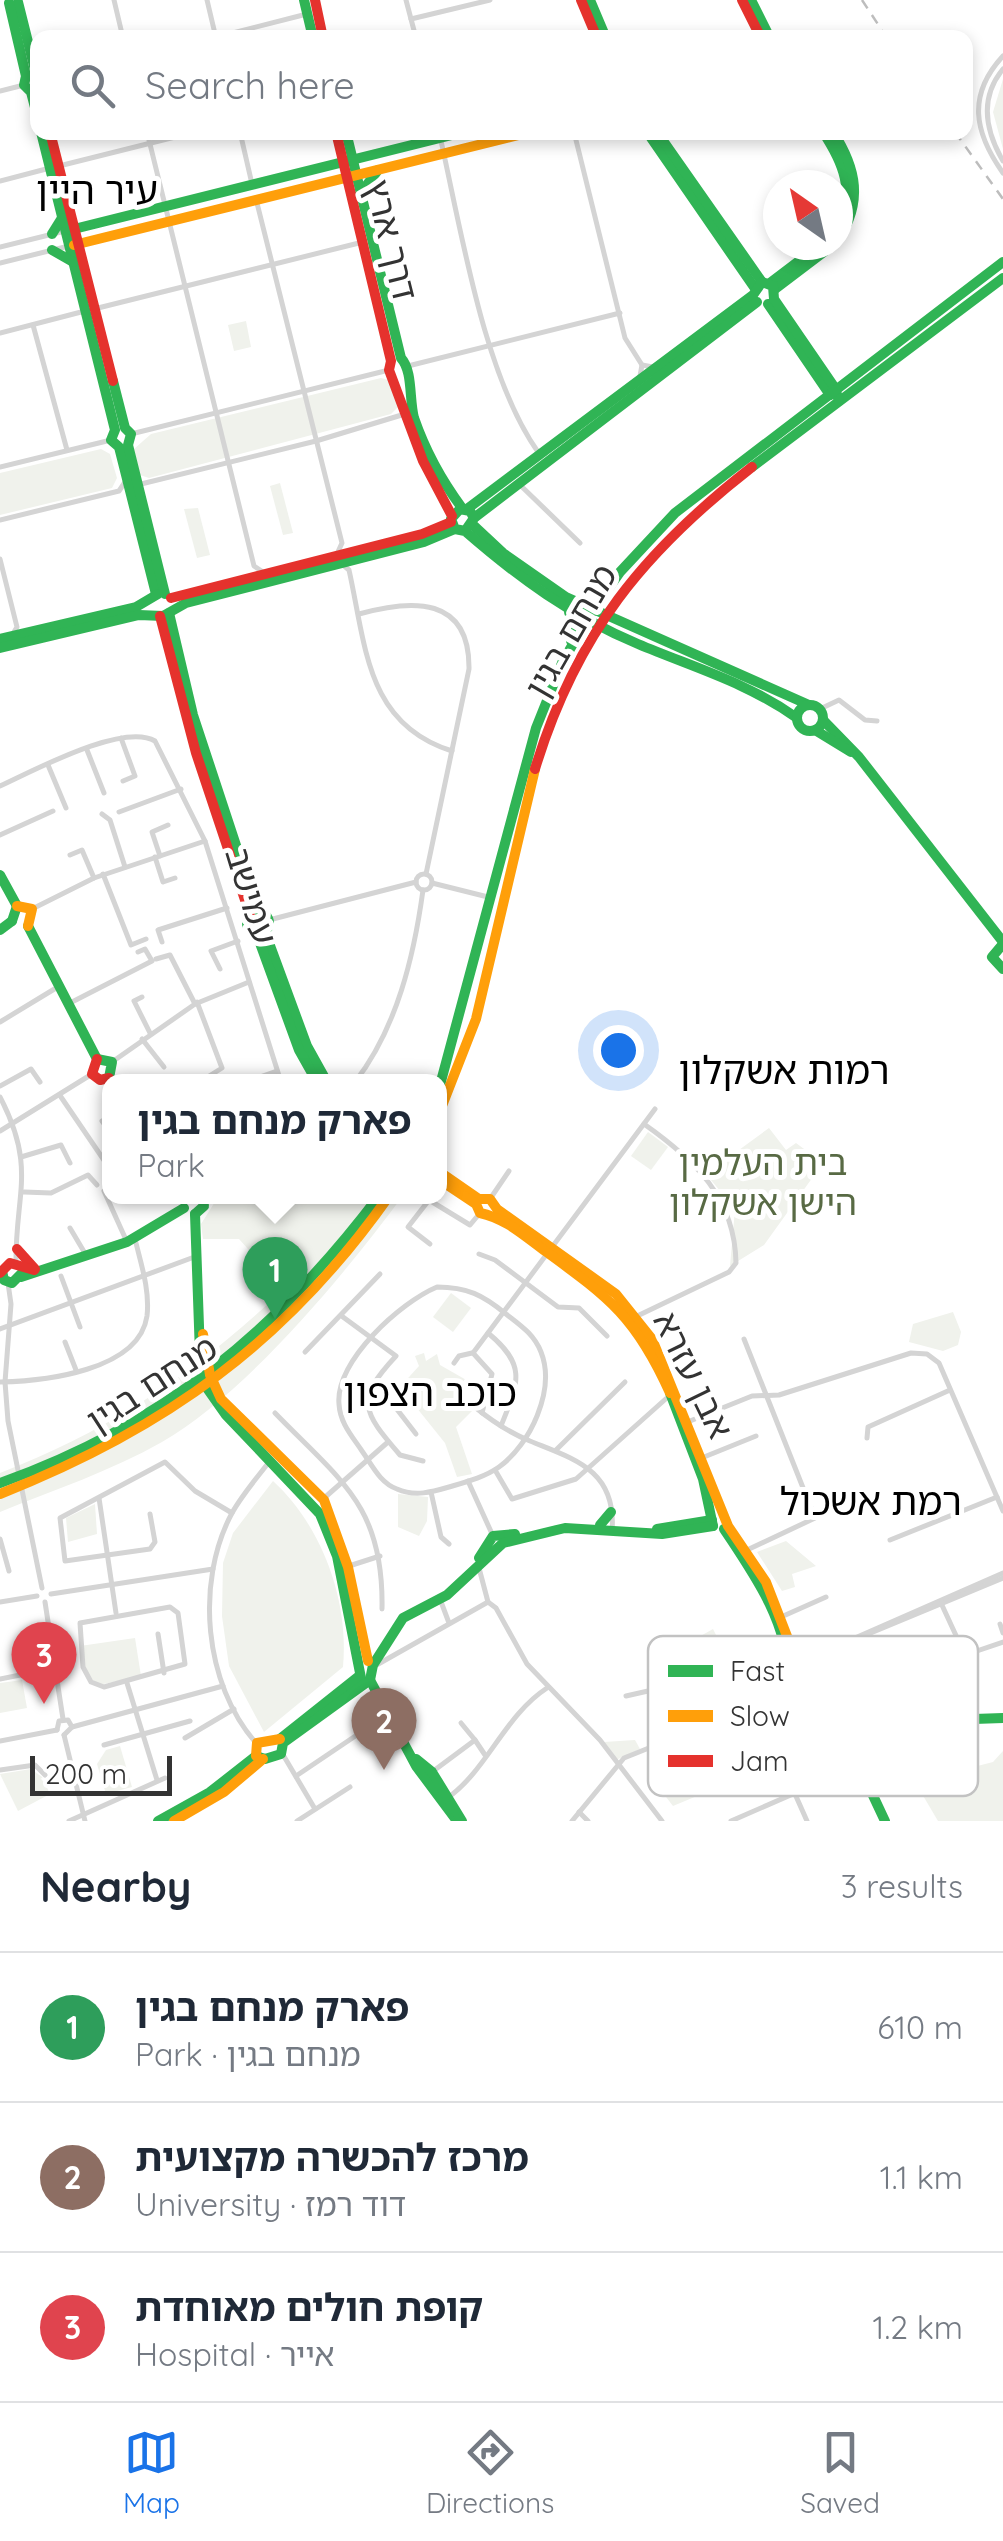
<!DOCTYPE html>
<html lang="en">
<head>
<meta charset="utf-8">
<style>
	body { margin:0; font-family:Quicksand,"Noto Sans Hebrew",sans-serif; background:#f6f6f7; color:#1f2937 }
	.compass { position:absolute; left:763px; top:170px; width:90px; height:90px; border-radius:50%; background:#fff; box-shadow:0 5px 15px #0003; rotate:326deg }
	.scale { position:absolute; left:30px; bottom:25px; width:142px; box-sizing:border-box; padding-left:10px; border:5px solid #333; border-top:0; font-size:28px; line-height:35px; white-space:nowrap; color:#333; -webkit-text-stroke:8px #fff; paint-order:stroke }
	.you { position:absolute; left:618px; top:1050px; width:35px; height:35px; margin:-25px; border:8px solid #fff; border-radius:50%; background:#1a73e8; box-shadow:0 0 0 15px #1a73e833 }
	.badge { display:grid; place-items:center; width:65px; height:65px; border-radius:50%; background:#1a73e8; color:#fff; font-size:32px; font-weight:700 }
	.pin { position:absolute; translate:-50% -82px; filter:drop-shadow(0 2px 5px #0008) }
	.pin::after { content:''; position:absolute; top:52px; width:35px; height:30px; background:inherit; clip-path:polygon(0 0,100% 0,50% 100%) }
	.popup { position:absolute; left:102px; top:1074px; width:345px; height:130px; box-sizing:border-box; display:grid; place-content:center; border-radius:20px; background:#fff; filter:drop-shadow(0 2px 8px #0005); font-size:32px; white-space:nowrap; color:#747a83 }
	.popup b { font-size:38px; color:#1f2937 }
	.popup::after { content:''; position:absolute; left:50%; top:100%; margin-left:-20px; border:20px solid transparent; border-top-color:#fff }
	.list { margin:0; padding:0; list-style:none }
	h2 { display:flex; justify-content:space-between; align-items:center; height:130px; margin:0; padding:0 40px; font-size:42px }
	h2 small { font-size:32px; font-weight:400; color:#747a83 }
	.list li { display:grid; grid-template-columns:65px 1fr auto; gap:30px; align-items:center; box-sizing:border-box; height:150px; padding:0 40px; border-top:2px solid #e0e1e3 }
	.list b { display:block; font-size:38px; white-space:nowrap }
	.list p { margin:0; font-size:32px; white-space:nowrap; color:#747a83 }
	.list em { font-size:32px; font-style:normal; color:#747a83 }
	.icon { flex:none; width:55px; height:55px; fill:none; stroke:currentColor; stroke-width:2; stroke-linecap:round; stroke-linejoin:round }
	.map { position:relative; flex:none; width:1003px; height:1821px; overflow:hidden }
	.search { position:absolute; background:#fff; box-shadow:0 5px 15px #0003; left:30px; right:30px; top:30px; height:110px; display:flex; align-items:center; gap:25px; box-sizing:border-box; padding:0 35px; border-radius:20px; color:#747a83; font-size:38px }
	.sheet { height:580px; background:#fff }
	nav { display:flex; justify-content:space-around; align-items:center; box-sizing:border-box; height:140px; border-top:2px solid #e0e1e3; background:#fff; font-size:28px; color:#747a83 }
	nav a { display:grid; justify-items:center; gap:5px }
	nav .on { color:#1a73e8 }
	.map>svg:first-child { display:block }
	.green { fill:#f0f2ec }
	.lines { fill:none; stroke-linecap:round; stroke-linejoin:round }
	.street { stroke:#d4d4d4; stroke-width:5 }
	.fast { stroke:#30b455; stroke-width:10 }
	.slow { stroke:#ff9f0a; stroke-width:10 }
	.jam { stroke:#e5322d; stroke-width:10 }
	.rail { stroke:#bdbdbd; stroke-width:2.5; stroke-dasharray:10 8; stroke-linecap:butt }
	.labels { text-anchor:middle; stroke-width:10; stroke-linejoin:round; paint-order:stroke }
	.street-label { font-size:35px; fill:#333; stroke:#fff }
	.park-label { font-size:35px; fill:#586a44; stroke:#fff }
	.neighbourhood-label { font-size:38px; fill:#000; stroke:#fff }
	.key { fill:#fff; stroke:#c2c2c2; stroke-width:2.5 }
	.key-label { font-size:28px; fill:#333 }
</style>
</head>
<body>
<div class="map">
<svg width="1003" height="1821" viewBox="0 0 1003 1821">
	<rect width="100%" height="100%" fill="#fff"/>
	<g class="green">
		<path d="M1003,79V149L993,112Z"/>
		<path d="M246,321L251,347L234,351L228,325Z"/>
		<path d="M381,378L389,380L398,407L391,414L149,478L140,475L134,449L151,434Z"/>
		<path d="M101,449L110,454L117,478L112,488L0,515V473Z"/>
		<path d="M280,483L293,533L283,535L270,486Z"/>
		<path d="M198,508L210,555L197,558L184,509Z"/>
		<path d="M769,1128L786,1150L796,1143L823,1163L764,1245L730,1266L735,1209L706,1174Z"/>
		<path d="M648,1132L668,1147L651,1170L631,1156Z"/>
		<path d="M218,1197H269L283,1205L296,1197H402C344,1275 247,1393 162,1442C111,1471 54,1490 0,1512V1473C113,1429 196,1372 284,1289L239,1239H203L201,1224Z"/>
		<path d="M451,1293L471,1308L453,1332L433,1317Z"/>
		<path d="M953,1312L961,1332L958,1345L943,1351L909,1342L913,1324Z"/>
		<path d="M424,1353L426,1361L437,1354L440,1365L468,1381L459,1400L472,1411L456,1427L472,1474L457,1477L445,1443L400,1387L419,1366L415,1356Z"/>
		<path d="M273,1481C322,1526 349,1600 343,1667L264,1732L229,1666L222,1616L223,1563L233,1533Z"/>
		<path d="M398,1494L428,1497L427,1521L419,1536L398,1527Z"/>
		<path d="M95,1504L97,1534L68,1542L66,1518Z"/>
		<path d="M786,1541L816,1566L792,1574L795,1587L782,1591L757,1552Z"/>
		<path d="M713,1629L728,1659L712,1667L697,1638Z"/>
		<path d="M135,1638L141,1676L99,1685L85,1674L80,1646Z"/>
		<path d="M22,1680L27,1708L0,1713V1683Z"/>
		<path d="M686,1738L709,1791L673,1806L647,1772L673,1758L667,1746Z"/>
		<path d="M635,1740L640,1749L616,1760L604,1742Z"/>
		<path d="M120,1746L132,1787L106,1794L97,1764L106,1750Z"/>
		<path d="M1003,1751V1821H938L915,1782L993,1762Z"/>
		<path d="M31,1769L42,1777L50,1794L18,1811L0,1774Z"/>
	</g>
	<g class="lines">
		<g class="street">
			<path d="M114,0L123,38"/>
			<path d="M207,0L216,38"/>
			<path d="M406,0L416,38"/>
			<path d="M411,19L490,0"/>
			<path d="M213,38L307,14"/>
			<path d="M1003,56C967,95 974,132 1003,173"/>
			<path d="M1003,69C979,98 985,130 1003,161"/>
			<path d="M0,91L24,85"/>
			<path d="M147,132L254,566L266,574"/>
			<path d="M240,132L252,184"/>
			<path d="M439,132C461,228 483,374 538,452"/>
			<path d="M574,132L625,338L642,365"/>
			<path d="M59,166L195,132"/>
			<path d="M0,181L50,168"/>
			<path d="M256,199L342,543L337,554"/>
			<path d="M0,247L65,231"/>
			<path d="M0,263L69,246"/>
			<path d="M94,309L363,242"/>
			<path d="M33,325L67,450"/>
			<path d="M0,333L85,311"/>
			<path d="M408,366L620,313"/>
			<path d="M640,376L642,365L653,367"/>
			<path d="M131,434L389,370"/>
			<path d="M0,467L111,440"/>
			<path d="M518,483L580,543"/>
			<path d="M137,485L316,441L405,414"/>
			<path d="M0,520L119,491L127,479"/>
			<path d="M0,559L17,627L11,637"/>
			<path d="M343,565L349,570C366,646 366,724 452,751"/>
			<path d="M359,614C412,599 470,596 469,669L426,874"/>
			<path d="M820,709L839,700L865,720L877,721"/>
			<path d="M121,738L135,776L123,781"/>
			<path d="M87,750L104,793"/>
			<path d="M48,765L66,808"/>
			<path d="M0,786C33,771 123,722 155,741L205,841L281,1082"/>
			<path d="M119,812L181,789"/>
			<path d="M102,814L110,820L125,867"/>
			<path d="M0,835L53,811"/>
			<path d="M70,855L82,850L94,878"/>
			<path d="M160,856L152,832L168,825"/>
			<path d="M155,857L163,882L175,878"/>
			<circle cx="424" cy="882" r="8"/>
			<path d="M103,874L131,945L146,939"/>
			<path d="M432,883L492,898"/>
			<path d="M32,909L94,878L205,841"/>
			<path d="M269,920L416,882"/>
			<path d="M162,942L158,930L227,908"/>
			<path d="M156,959L170,955L195,1004"/>
			<path d="M220,969L211,951L238,941"/>
			<path d="M142,997L134,1001L150,1033"/>
			<path d="M197,1002L222,1068L206,1078"/>
			<path d="M70,1003L152,961L145,949L138,952"/>
			<path d="M0,1022L61,985"/>
			<path d="M142,1039L164,1067"/>
			<path d="M112,1062L195,1004L249,982"/>
			<path d="M246,1082L277,1071"/>
			<path d="M355,1082C397,1028 414,956 423,890"/>
			<path d="M0,1086L31,1069L40,1082"/>
			<path d="M0,1097C37,1168 15,1194 16,1264"/>
			<path d="M61,1097L110,1169"/>
			<path d="M102,1121L110,1132"/>
			<path d="M0,1131L92,1074"/>
			<path d="M21,1157L61,1145L70,1163"/>
			<path d="M109,1184H110"/>
			<path d="M104,1191L127,1242"/>
			<path d="M24,1192L51,1193L88,1175L97,1185"/>
			<path d="M490,1199L509,1171"/>
			<path d="M70,1228L86,1255"/>
			<path d="M430,1244L408,1227L429,1200L470,1225L480,1213"/>
			<path d="M479,1254L495,1260L558,1307L579,1308L607,1336"/>
			<path d="M61,1276L80,1327"/>
			<path d="M8,1283L11,1304L5,1382L8,1421L42,1588"/>
			<path d="M437,1287C467,1287 483,1295 506,1314C520,1325 534,1334 541,1352C556,1390 530,1445 499,1467C485,1477 466,1482 449,1487C432,1492 415,1497 397,1489C380,1483 372,1465 362,1451C352,1436 340,1423 339,1404C335,1361 401,1302 437,1287Z"/>
			<path d="M343,1317L396,1356C355,1400 362,1411 400,1455L423,1461"/>
			<path d="M633,1318L729,1272L736,1263C735,1198 695,1160 644,1124"/>
			<path d="M0,1329L197,1256"/>
			<path d="M488,1333C528,1366 518,1383 501,1426"/>
			<path d="M744,1339L815,1518L747,1550"/>
			<path d="M65,1342L76,1370"/>
			<path d="M305,1352L380,1274"/>
			<path d="M454,1363L459,1356L472,1353"/>
			<path d="M0,1382C44,1381 139,1371 147,1316C150,1290 141,1264 135,1239"/>
			<path d="M367,1398L389,1399L416,1434"/>
			<path d="M476,1408C492,1421 510,1433 530,1441C574,1459 617,1470 612,1531"/>
			<path d="M275,1413C341,1481 384,1506 382,1609"/>
			<path d="M482,1413L492,1374L473,1353L655,1109"/>
			<path d="M685,1423L752,1396L779,1395L911,1353L927,1354L939,1363L1003,1511"/>
			<path d="M867,1438L868,1427L950,1390"/>
			<path d="M556,1450L625,1382"/>
			<path d="M704,1457L756,1436"/>
			<path d="M495,1470L512,1499L576,1479L669,1396"/>
			<path d="M468,1481L493,1536"/>
			<path d="M431,1492L441,1537L449,1544"/>
			<path d="M99,1498L116,1613"/>
			<path d="M323,1499L388,1442"/>
			<path d="M150,1514L155,1542L150,1549L65,1561L60,1518L165,1462L195,1491L232,1513"/>
			<path d="M0,1539L9,1571"/>
			<path d="M890,1540L997,1497"/>
			<path d="M349,1566L380,1556"/>
			<path d="M479,1568L488,1602L496,1608L527,1664L600,1740L662,1821"/>
			<path d="M51,1594L213,1569"/>
			<path d="M440,1599L449,1623"/>
			<path d="M0,1602L37,1596"/>
			<path d="M45,1602L63,1719"/>
			<path d="M941,1603L965,1655L1003,1642"/>
			<path d="M170,1607L178,1613L185,1664L104,1687L91,1682L83,1667L80,1623Z"/>
			<path d="M781,1617L826,1597"/>
			<path d="M1000,1624L1003,1633"/>
			<path d="M158,1634L164,1673"/>
			<path d="M798,1663L1003,1573"/>
			<path d="M803,1666L808,1659L1003,1578"/>
			<path d="M373,1667L488,1602"/>
			<path d="M0,1679L25,1674"/>
			<path d="M127,1683L157,1780"/>
			<path d="M626,1696L648,1691L660,1707L672,1740"/>
			<path d="M660,1707L746,1675H752L766,1701"/>
			<path d="M461,1723L475,1740"/>
			<path d="M72,1727L223,1686"/>
			<path d="M57,1730L59,1721L68,1720L72,1727L64,1735"/>
			<path d="M64,1735L85,1821"/>
			<path d="M185,1738L234,1709"/>
			<path d="M0,1741L57,1730"/>
			<path d="M256,1743C204,1684 195,1582 232,1513C242,1495 256,1479 269,1462"/>
			<path d="M104,1745L190,1721"/>
			<path d="M282,1753L315,1809"/>
			<path d="M0,1770L35,1765L45,1775"/>
			<path d="M432,1772L475,1740L485,1755"/>
			<path d="M296,1776L388,1714"/>
			<path d="M795,1794L807,1821"/>
			<path d="M446,1799C487,1771 504,1716 547,1688"/>
			<path d="M579,1812L588,1821"/>
			<path d="M69,1821L165,1778"/>
			<path d="M297,1821L350,1787"/>
			<path d="M572,1821L624,1758L766,1701L796,1680"/>
			<path d="M731,1821L864,1763"/>
		</g>
		<g class="fast">
			<path d="M304,0L313,38"/>
			<path d="M590,0L606,38"/>
			<path d="M751,0L770,38"/>
			<path d="M18,2L36,74"/>
			<path d="M9,3L26,76L24,85L31,92L38,119"/>
			<path d="M41,132L115,430L111,440L119,447L156,594"/>
			<path d="M346,132L401,358C413,371 409,399 414,418C425,450 442,481 462,508"/>
			<path d="M647,132L754,287"/>
			<path d="M657,132L762,282"/>
			<path d="M823,132C844,164 855,191 838,227"/>
			<path d="M833,132C857,169 863,202 838,240"/>
			<path d="M360,194L378,170"/>
			<path d="M70,230L464,132"/>
			<path d="M52,234L62,218"/>
			<path d="M52,250L73,262"/>
			<path d="M770,283L820,245"/>
			<path d="M775,289L833,245"/>
			<path d="M768,304L830,395"/>
			<path d="M113,381L125,428L131,434L128,445L165,594"/>
			<path d="M752,467L1003,278"/>
			<path d="M467,509L753,295L762,282L773,286L774,299L835,388L839,401"/>
			<path d="M474,518L757,302"/>
			<path d="M473,525L503,553L566,597L809,705"/>
			<path d="M465,531L474,518L470,511L460,509L451,519L455,529L465,531C519,578 571,616 638,644C695,668 746,682 797,718"/>
			<path d="M569,612L575,629L571,641"/>
			<path d="M169,613L193,715L258,912"/>
			<path d="M0,639L136,607L158,594"/>
			<path d="M0,648L139,615L163,616L186,603L424,542L455,529"/>
			<circle cx="810" cy="718" r="13"/>
			<path d="M823,720L859,757L1003,942"/>
			<path d="M815,730L851,752"/>
			<path d="M0,875L17,906"/>
			<circle cx="258" cy="923" r="11"/>
			<path d="M12,921L17,906"/>
			<path d="M28,926L97,1059"/>
			<path d="M0,930L12,921"/>
			<path d="M265,932L307,1046L327,1082"/>
			<path d="M257,935L299,1050L317,1082"/>
			<path d="M1003,944L992,957L1003,969"/>
			<path d="M97,1059L112,1062L109,1078"/>
			<path d="M440,1085L536,728L562,663L589,616L620,572L675,513L1003,262"/>
			<path d="M195,1214L200,1354L207,1388L226,1415L320,1514L337,1556L362,1683"/>
			<path d="M195,1214L204,1206L202,1196"/>
			<path d="M2,1271L4,1280L12,1283L22,1273"/>
			<path d="M21,1277L127,1242L184,1208"/>
			<path d="M670,1393L703,1479L713,1526"/>
			<path d="M0,1483C163,1425 275,1333 379,1196"/>
			<path d="M600,1525L611,1512"/>
			<path d="M657,1529L712,1520"/>
			<path d="M724,1529C753,1573 788,1621 788,1676L801,1679L803,1666L791,1664"/>
			<path d="M479,1558L493,1536L515,1534"/>
			<path d="M804,1675L844,1709L871,1749L881,1754L880,1762L869,1766L864,1777"/>
			<path d="M370,1680L373,1665L403,1618L447,1595L503,1543L565,1528L662,1534L713,1526"/>
			<path d="M370,1680L416,1766L457,1821"/>
			<path d="M280,1739L358,1677"/>
			<path d="M256,1756L265,1759L281,1754L283,1743L366,1683"/>
			<path d="M882,1756L974,1719L1003,1718"/>
			<path d="M416,1759L432,1772L462,1821"/>
			<path d="M867,1760L862,1772L885,1821"/>
			<path d="M158,1821L210,1792L256,1756"/>
		</g>
		<g class="slow">
			<path d="M74,245L531,132"/>
			<path d="M17,906L32,909L28,926"/>
			<path d="M440,1111L476,1019L535,769"/>
			<path d="M440,1172L479,1199H490L497,1209L616,1294L652,1339L728,1526L766,1582L797,1662"/>
			<path d="M440,1180L476,1204L480,1213C504,1218 522,1234 541,1248C608,1297 635,1315 670,1393"/>
			<path d="M203,1334L210,1375L221,1399L324,1500L348,1567L368,1661"/>
			<path d="M0,1494C165,1429 286,1342 389,1196"/>
			<path d="M256,1756L257,1743L280,1739"/>
			<path d="M174,1821L224,1792L263,1759"/>
		</g>
		<g class="jam">
			<path d="M315,0L323,38"/>
			<path d="M581,0L597,38"/>
			<path d="M742,0L761,38"/>
			<path d="M50,132L113,381"/>
			<path d="M336,132L391,361L389,370L423,461L452,516"/>
			<path d="M171,598L422,534L451,522"/>
			<path d="M160,616L196,753L250,915"/>
			<path d="M535,769C576,634 643,552 752,467"/>
			<path d="M97,1059L92,1074L100,1080L109,1078"/>
			<path d="M17,1249L35,1269"/>
			<path d="M0,1273L10,1263L34,1270"/>
		</g>
		<g class="rail">
			<path d="M862,0L887,38"/>
			<path d="M955,132L1003,199"/>
		</g>
	</g>
	<g class="labels">
		<g class="street-label">
			<text transform="translate(391 240) rotate(76)" y="12">דרך ארץ</text>
			<text transform="translate(571 631) rotate(-60)" y="12">מנחם בגין</text>
			<text transform="translate(251 896) rotate(73)" y="12">עמישב</text>
			<text transform="translate(693 1375) rotate(64)" y="12">אבן עזרא</text>
			<text transform="translate(152 1384) rotate(-33)" y="12">מנחם בגין</text>
		</g>
		<g class="park-label">
			<text x="763" y="1175">בית העלמין<tspan x="763" dy="40">הישן אשקלון</tspan></text>
		</g>
		<g class="neighbourhood-label">
			<text x="97" y="204">עיר היין</text>
			<text x="784" y="1084">רמות אשקלון</text>
			<text x="430" y="1406">כוכב הצפון</text>
			<text x="871" y="1515">רמת אשכול</text>
		</g>
	</g>
	<rect x="648" y="1636" width="330" height="160" rx="15" class="key"/>
	<rect x="668" y="1665" width="45" height="12" fill="#30b455"/>
	<rect x="668" y="1710" width="45" height="12" fill="#ff9f0a"/>
	<rect x="668" y="1755" width="45" height="12" fill="#e5322d"/>
	<g class="key-label">
		<text x="730" y="1681">Fast</text>
		<text x="730" y="1726">Slow</text>
		<text x="730" y="1771">Jam</text>
	</g>
</svg>
<svg class="compass" viewBox="-18 -18 36 36"><path d="M0-13l5 13h-10z" fill="#e53935"/><path d="M0 13l5-13h-10z" fill="#747a83"/></svg>
<div class="scale">200 m</div>
<div class="you"></div>
<div class="pin badge" style="left:275px;top:1319px;background:#2e9e5b">1</div>
<div class="popup"><b>פארק מנחם בגין</b>Park</div>
<div class="pin badge" style="left:384px;top:1770px;background:#8d6e63">2</div>
<div class="pin badge" style="left:44px;top:1704px;background:#e0444e">3</div>
<div class="search"><svg class="icon" aria-label="search" viewBox="0 0 24 24"><circle cx="10" cy="10" r="6"/><path d="M15 15l6 6"/></svg>Search here</div>
</div>
<section class="sheet">
<h2>Nearby<small>3 results</small></h2>
<ul class="list">
<li><span class="badge" style="background:#2e9e5b">1</span><div><b>פארק מנחם בגין</b><p>Park · מנחם בגין</p></div><em>610 m</em></li>
<li><span class="badge" style="background:#8d6e63">2</span><div><b>מרכז להכשרה מקצועית</b><p>University · דוד רמז</p></div><em>1.1 km</em></li>
<li><span class="badge" style="background:#e0444e">3</span><div><b>קופת חולים מאוחדת</b><p>Hospital · אייר</p></div><em>1.2 km</em></li>
</ul>
</section>
<nav>
<a class="on"><svg class="icon" aria-label="map" viewBox="0 0 24 24"><path d="M3 6l6-2 6 2 6-2v14l-6 2-6-2-6 2zM9 4v14M15 6v14"/></svg>Map</a>
<a><svg class="icon" aria-label="directions" viewBox="0 0 24 24"><path d="M12 3l9 9-9 9-9-9zM9 14v-3h6M13 9l2 2-2 2"/></svg>Directions</a>
<a><svg class="icon" aria-label="saved" viewBox="0 0 24 24"><path d="M7 4h10v16l-5-4-5 4z"/></svg>Saved</a>
</nav>
</body>
</html>
